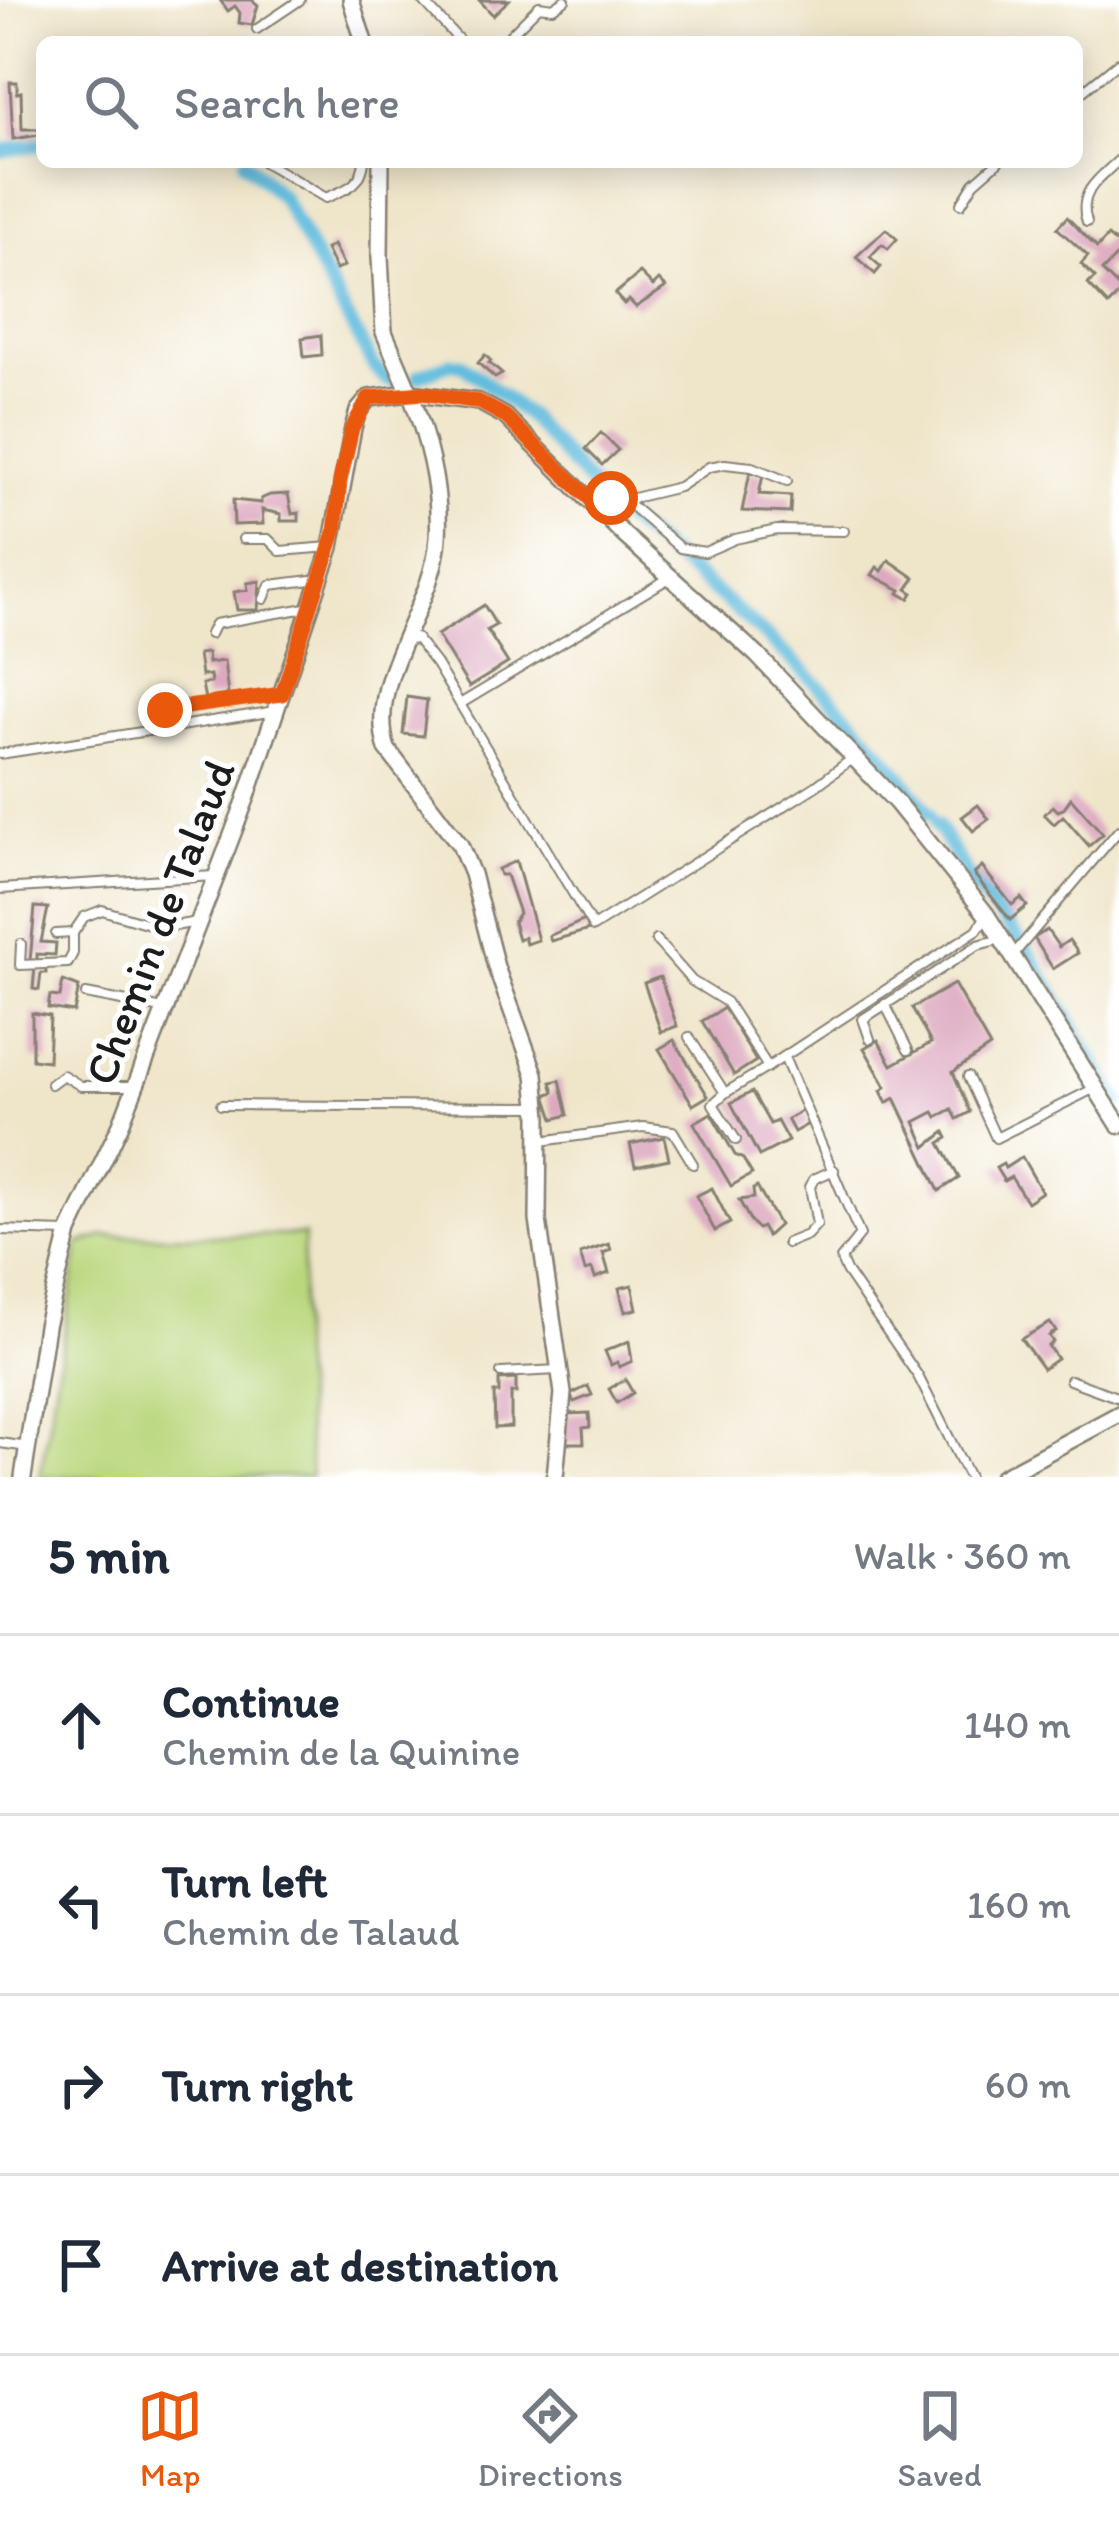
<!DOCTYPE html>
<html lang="en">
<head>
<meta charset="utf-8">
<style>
	body { margin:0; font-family:Itim,sans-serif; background:#f2f2f3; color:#1f2937 }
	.stop { position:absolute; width:36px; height:36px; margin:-27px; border:9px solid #ea580c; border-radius:50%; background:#fff }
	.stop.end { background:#ea580c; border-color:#fff; box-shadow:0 3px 12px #0008 }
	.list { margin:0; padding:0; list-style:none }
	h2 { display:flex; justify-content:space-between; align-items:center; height:156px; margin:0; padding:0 48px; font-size:51px }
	h2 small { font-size:39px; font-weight:400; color:#747a83 }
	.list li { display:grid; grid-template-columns:78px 1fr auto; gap:36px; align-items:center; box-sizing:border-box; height:180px; padding:0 48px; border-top:3px solid #e0e1e3 }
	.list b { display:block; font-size:45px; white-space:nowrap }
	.list p { margin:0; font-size:39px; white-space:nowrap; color:#747a83 }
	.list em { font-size:39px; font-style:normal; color:#747a83 }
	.icon { flex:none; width:66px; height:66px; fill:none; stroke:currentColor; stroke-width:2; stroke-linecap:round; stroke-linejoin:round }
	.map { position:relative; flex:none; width:1119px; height:1477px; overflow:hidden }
	.search { position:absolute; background:#fff; box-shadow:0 6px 30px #0003; left:36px; right:36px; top:36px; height:132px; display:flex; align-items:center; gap:30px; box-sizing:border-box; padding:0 42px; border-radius:18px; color:#747a83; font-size:45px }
	.sheet { height:876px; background:#fff }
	nav { display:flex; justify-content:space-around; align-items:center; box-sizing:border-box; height:168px; border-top:3px solid #e0e1e3; background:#fff; font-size:33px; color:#747a83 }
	nav a { display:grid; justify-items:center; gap:6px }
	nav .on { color:#ea580c }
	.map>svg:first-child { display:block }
	.green { fill:#bad77d; stroke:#6b7a4c; stroke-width:3 }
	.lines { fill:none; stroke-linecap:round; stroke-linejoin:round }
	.canal { stroke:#5fbbdd; stroke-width:14 }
	.building { fill:#dda8c0 }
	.service-casing { stroke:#868072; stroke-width:12 }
	.minor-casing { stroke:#868072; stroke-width:20 }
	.service { stroke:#fff; stroke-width:8 }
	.minor { stroke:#fff; stroke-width:15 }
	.route { stroke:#ea580c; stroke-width:15 }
	.labels { text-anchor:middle; stroke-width:10; stroke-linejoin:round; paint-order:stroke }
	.street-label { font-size:45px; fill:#1c1c1c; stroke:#fff }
</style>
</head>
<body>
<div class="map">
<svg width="1119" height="1477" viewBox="0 0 1119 1477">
	<rect width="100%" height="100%" fill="#fff"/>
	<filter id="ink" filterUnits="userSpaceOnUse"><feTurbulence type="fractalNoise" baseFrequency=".00833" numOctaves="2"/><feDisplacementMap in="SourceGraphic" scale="24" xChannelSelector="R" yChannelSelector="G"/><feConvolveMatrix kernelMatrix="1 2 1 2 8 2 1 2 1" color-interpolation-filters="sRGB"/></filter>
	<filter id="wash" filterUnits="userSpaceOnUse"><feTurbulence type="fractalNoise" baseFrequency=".004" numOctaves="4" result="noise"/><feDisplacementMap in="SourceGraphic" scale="48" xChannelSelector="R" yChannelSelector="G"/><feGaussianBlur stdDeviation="2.7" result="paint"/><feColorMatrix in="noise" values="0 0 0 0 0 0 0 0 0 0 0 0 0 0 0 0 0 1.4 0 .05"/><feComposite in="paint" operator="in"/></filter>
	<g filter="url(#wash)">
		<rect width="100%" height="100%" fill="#efe5c9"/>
		<path class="green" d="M304,1235L299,1342L311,1477H40L79,1244L104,1236Z"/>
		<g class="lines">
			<g class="canal">
				<path d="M0,151L42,144"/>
				<path d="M245,162L282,197L373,365L386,379L401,383"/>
				<path d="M418,376L451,363L463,365L528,416L603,499"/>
				<path d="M610,508C722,594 847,698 929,814"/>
				<path d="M936,824L971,881L1019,940"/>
				<path d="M1026,948L1119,1102"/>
			</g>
		</g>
		<g id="blocks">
			<g class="building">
				<path d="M220,0H252L258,5L252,25L239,23L240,13L235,6L228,11Z"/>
				<path d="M479,0H509L493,15Z"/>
				<path d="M10,82H17V93L21,92L22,129H39V135L13,139Z"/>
				<path d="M1067,217L1097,248L1108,236L1119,246V254L1102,271L1119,288V294L1108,305L1088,284L1095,278L1081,264L1088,256L1057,228Z"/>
				<path d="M886,229L897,239L888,249L882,244L870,257L881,267L875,274L856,257Z"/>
				<path d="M333,245L344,266L336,270L326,249Z"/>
				<path d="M640,273L653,286L659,280L666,287L636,307L629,300L624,304L615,294Z"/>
				<path d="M321,335L322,355L304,357L302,338Z"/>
				<path d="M485,355L491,361L489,363L502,374L495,378L478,363Z"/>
				<path d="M601,433L618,450L602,465L586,449Z"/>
				<path d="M750,472L763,475L759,494L791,496L790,513L742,511Z"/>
				<path d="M288,494L292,514L299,513V521H281V514L262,510L263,524L234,525L233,500L261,503V499L270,495Z"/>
				<path d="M889,560L915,578L907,589L913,593L909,599L899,593L901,590L872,575L877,567L882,571Z"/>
				<path d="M260,581L258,610H237L234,592L248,590L247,583Z"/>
				<path d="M484,605L496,625L487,630L508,663L469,687L437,635Z"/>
				<path d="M207,653L208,663L224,661L228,695L205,699L202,684L211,683L210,675L201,676L198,654Z"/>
				<path d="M407,697L427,700L423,736L403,734Z"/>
				<path d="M1071,798L1103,834L1089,846L1063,816L1054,824L1044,814L1053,806L1058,811L1063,809Z"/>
				<path d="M978,805L989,819L973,831L962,817Z"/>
				<path d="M516,861L538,940L526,944L524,937L518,939L513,922L519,913L506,875H500L498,869Z"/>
				<path d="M982,867L1012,905L1021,898L1027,906L1010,920L974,874Z"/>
				<path d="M35,907L48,908L41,942L56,943L55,955L37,954V961H30Z"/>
				<path d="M585,920L589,930L551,941L549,936Z"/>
				<path d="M1047,930L1059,947L1069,940L1078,953L1053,969L1034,938Z"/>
				<path d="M35,967L46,968V973H41L39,990L33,989Z"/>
				<path d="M660,977L677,1026L661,1032L644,983Z"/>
				<path d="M63,981L79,987L74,1012L48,1008L50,996L60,997Z"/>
				<path d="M954,984L990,1047L953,1072L970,1112L957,1119L952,1109L937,1117L934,1112L915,1122L926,1147L945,1132L948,1138L940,1143L959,1178L939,1191L895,1098L887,1103L881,1091L886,1087L864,1048L878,1040L892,1065L931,1043L912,1008Z"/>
				<path d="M724,1008L756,1061L734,1075L702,1021Z"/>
				<path d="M32,1013L50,1016L48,1061L32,1059Z"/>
				<path d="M674,1040L708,1096L693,1105L659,1049Z"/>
				<path d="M560,1080L568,1115L554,1119L546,1095L554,1092L551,1082Z"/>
				<path d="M752,1092L770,1124L777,1121L788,1141L759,1156L731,1103Z"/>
				<path d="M803,1110L810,1123L794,1132L787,1119Z"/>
				<path d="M711,1113L735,1155L743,1159L752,1174L731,1186L694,1123Z"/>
				<path d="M664,1137L669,1159L635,1166L630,1144Z"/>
				<path d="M1022,1157L1042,1192L1027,1202L1011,1177L1004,1181L996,1168L1003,1164L1005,1168Z"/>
				<path d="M757,1187L779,1225L767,1236L762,1227L758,1229L751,1222L739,1200L754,1198L753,1189Z"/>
				<path d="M712,1188L730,1223L715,1231L696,1196Z"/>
				<path d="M609,1244L611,1250L603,1253L609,1273L595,1278L592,1269L585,1271L580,1254Z"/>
				<path d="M632,1285L637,1309L625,1312L619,1288Z"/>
				<path d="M1050,1323L1056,1331L1049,1336L1053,1342L1048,1346L1057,1359L1043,1369L1021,1339Z"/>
				<path d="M629,1341L632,1361L619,1367L617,1362L611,1365L605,1351Z"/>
				<path d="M516,1379V1393H511V1427L495,1428L494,1393H499V1380Z"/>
				<path d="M625,1379L633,1393L617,1403L609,1389Z"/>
				<path d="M588,1386L592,1395L574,1402L570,1395Z"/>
				<path d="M589,1413L590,1427L583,1428L584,1443H563L567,1414Z"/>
			</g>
		</g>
	</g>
	<g filter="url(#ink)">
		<use href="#blocks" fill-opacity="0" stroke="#868072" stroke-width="3"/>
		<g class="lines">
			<defs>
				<g id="service">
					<path d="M422,0L461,42"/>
					<path d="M257,29L300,0"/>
					<path d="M503,42L539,6L553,8L565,0"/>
					<path d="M1077,96L1119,62"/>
					<path d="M264,162L326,198C346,189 361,186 364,162"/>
					<path d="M961,204L974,183L998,162"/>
					<path d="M1087,222C1077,193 1099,178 1119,160"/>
					<path d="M625,500L679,487L709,467L725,464L752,467L787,481"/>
					<path d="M600,508L611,498L621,497L680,548L705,552L735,539L777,530L844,531"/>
					<path d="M243,539H268L280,551L330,547"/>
					<path d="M264,599L270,585L320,579"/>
					<path d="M210,634L215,624L306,608"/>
					<path d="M406,642L416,638L436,664L593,927L816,786L853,758"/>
					<path d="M460,704L669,578"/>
					<path d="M165,710L280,694"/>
					<path d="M0,754L276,711"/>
					<path d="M0,889L214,876"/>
					<path d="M56,934L73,933"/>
					<path d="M656,940L692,981L726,1002L768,1067L977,930L986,916"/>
					<path d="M21,944L20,965L68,963L73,953V933L84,917L102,910L163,928L197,922"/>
					<path d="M1014,954L1119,830"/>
					<path d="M86,994L163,1009"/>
					<path d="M885,1004L908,1050"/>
					<path d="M689,1037L725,1093L768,1067"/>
					<path d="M870,1039L863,1019L978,945L1001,939"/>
					<path d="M784,1057L860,1235L841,1259L846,1271L918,1376L969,1477"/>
					<path d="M968,1077L996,1138L1095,1088"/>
					<path d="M51,1084L63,1075L81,1086H134"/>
					<path d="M725,1093L713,1104L736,1140"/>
					<path d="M221,1105L537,1107"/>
					<path d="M541,1141L643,1127L673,1131L693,1164"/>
					<path d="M0,1230L67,1232"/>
					<path d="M787,1243L807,1235L817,1224L810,1187L814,1179L834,1170"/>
					<path d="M501,1373L558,1370"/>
					<path d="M1070,1380L1119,1398"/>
					<path d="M0,1443L28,1447"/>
				</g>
				<g id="minor">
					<path d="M351,0L364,42"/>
					<path d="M381,162L380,257L384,332L410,393L479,402L505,416L624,535L757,655L897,803L986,914L1119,1125"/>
					<path d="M23,1477L46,1326L69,1232L121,1124L246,799L331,547L353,428L358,411L369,398L410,393C427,437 441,490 438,538C434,609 365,678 387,749L460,845L472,874L496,967L535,1074L539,1117L538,1220L563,1393L555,1477"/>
					<path d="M1002,1477L1119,1414"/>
				</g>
			</defs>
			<use href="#service" class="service-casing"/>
			<use href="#minor" class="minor-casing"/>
			<use href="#service" class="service"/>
			<use href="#minor" class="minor"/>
		</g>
	</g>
	<g class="lines" filter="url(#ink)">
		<path class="route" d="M165,710L282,694L335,532L340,481L352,428L369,398L422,393L479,402L505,416L599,508L611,498"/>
	</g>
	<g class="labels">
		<g class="street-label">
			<text transform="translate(159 922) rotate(-69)" y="16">Chemin de Talaud</text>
		</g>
	</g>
</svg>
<div class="stop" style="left:611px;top:498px"></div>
<div class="stop end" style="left:165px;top:710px"></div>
<div class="search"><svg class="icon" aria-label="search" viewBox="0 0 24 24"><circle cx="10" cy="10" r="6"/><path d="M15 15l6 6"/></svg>Search here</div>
</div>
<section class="sheet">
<h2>5 min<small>Walk · 360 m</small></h2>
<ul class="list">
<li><svg class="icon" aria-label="ahead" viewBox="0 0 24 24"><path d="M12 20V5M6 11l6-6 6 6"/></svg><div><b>Continue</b><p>Chemin de la Quinine</p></div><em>140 m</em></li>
<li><svg class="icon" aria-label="left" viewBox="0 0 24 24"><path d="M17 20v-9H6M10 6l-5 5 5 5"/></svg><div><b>Turn left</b><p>Chemin de Talaud</p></div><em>160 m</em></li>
<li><svg class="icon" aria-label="right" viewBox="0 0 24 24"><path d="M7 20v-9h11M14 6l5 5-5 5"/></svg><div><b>Turn right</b></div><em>60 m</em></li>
<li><svg class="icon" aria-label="arrive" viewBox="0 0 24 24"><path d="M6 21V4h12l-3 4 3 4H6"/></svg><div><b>Arrive at destination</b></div></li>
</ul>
</section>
<nav>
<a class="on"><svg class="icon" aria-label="map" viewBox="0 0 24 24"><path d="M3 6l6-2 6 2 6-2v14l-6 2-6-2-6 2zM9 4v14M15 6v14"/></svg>Map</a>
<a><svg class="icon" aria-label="directions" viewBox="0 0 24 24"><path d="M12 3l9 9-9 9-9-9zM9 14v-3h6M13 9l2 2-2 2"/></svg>Directions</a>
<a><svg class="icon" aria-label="saved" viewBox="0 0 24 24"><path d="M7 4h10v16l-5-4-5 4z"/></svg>Saved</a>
</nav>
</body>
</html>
